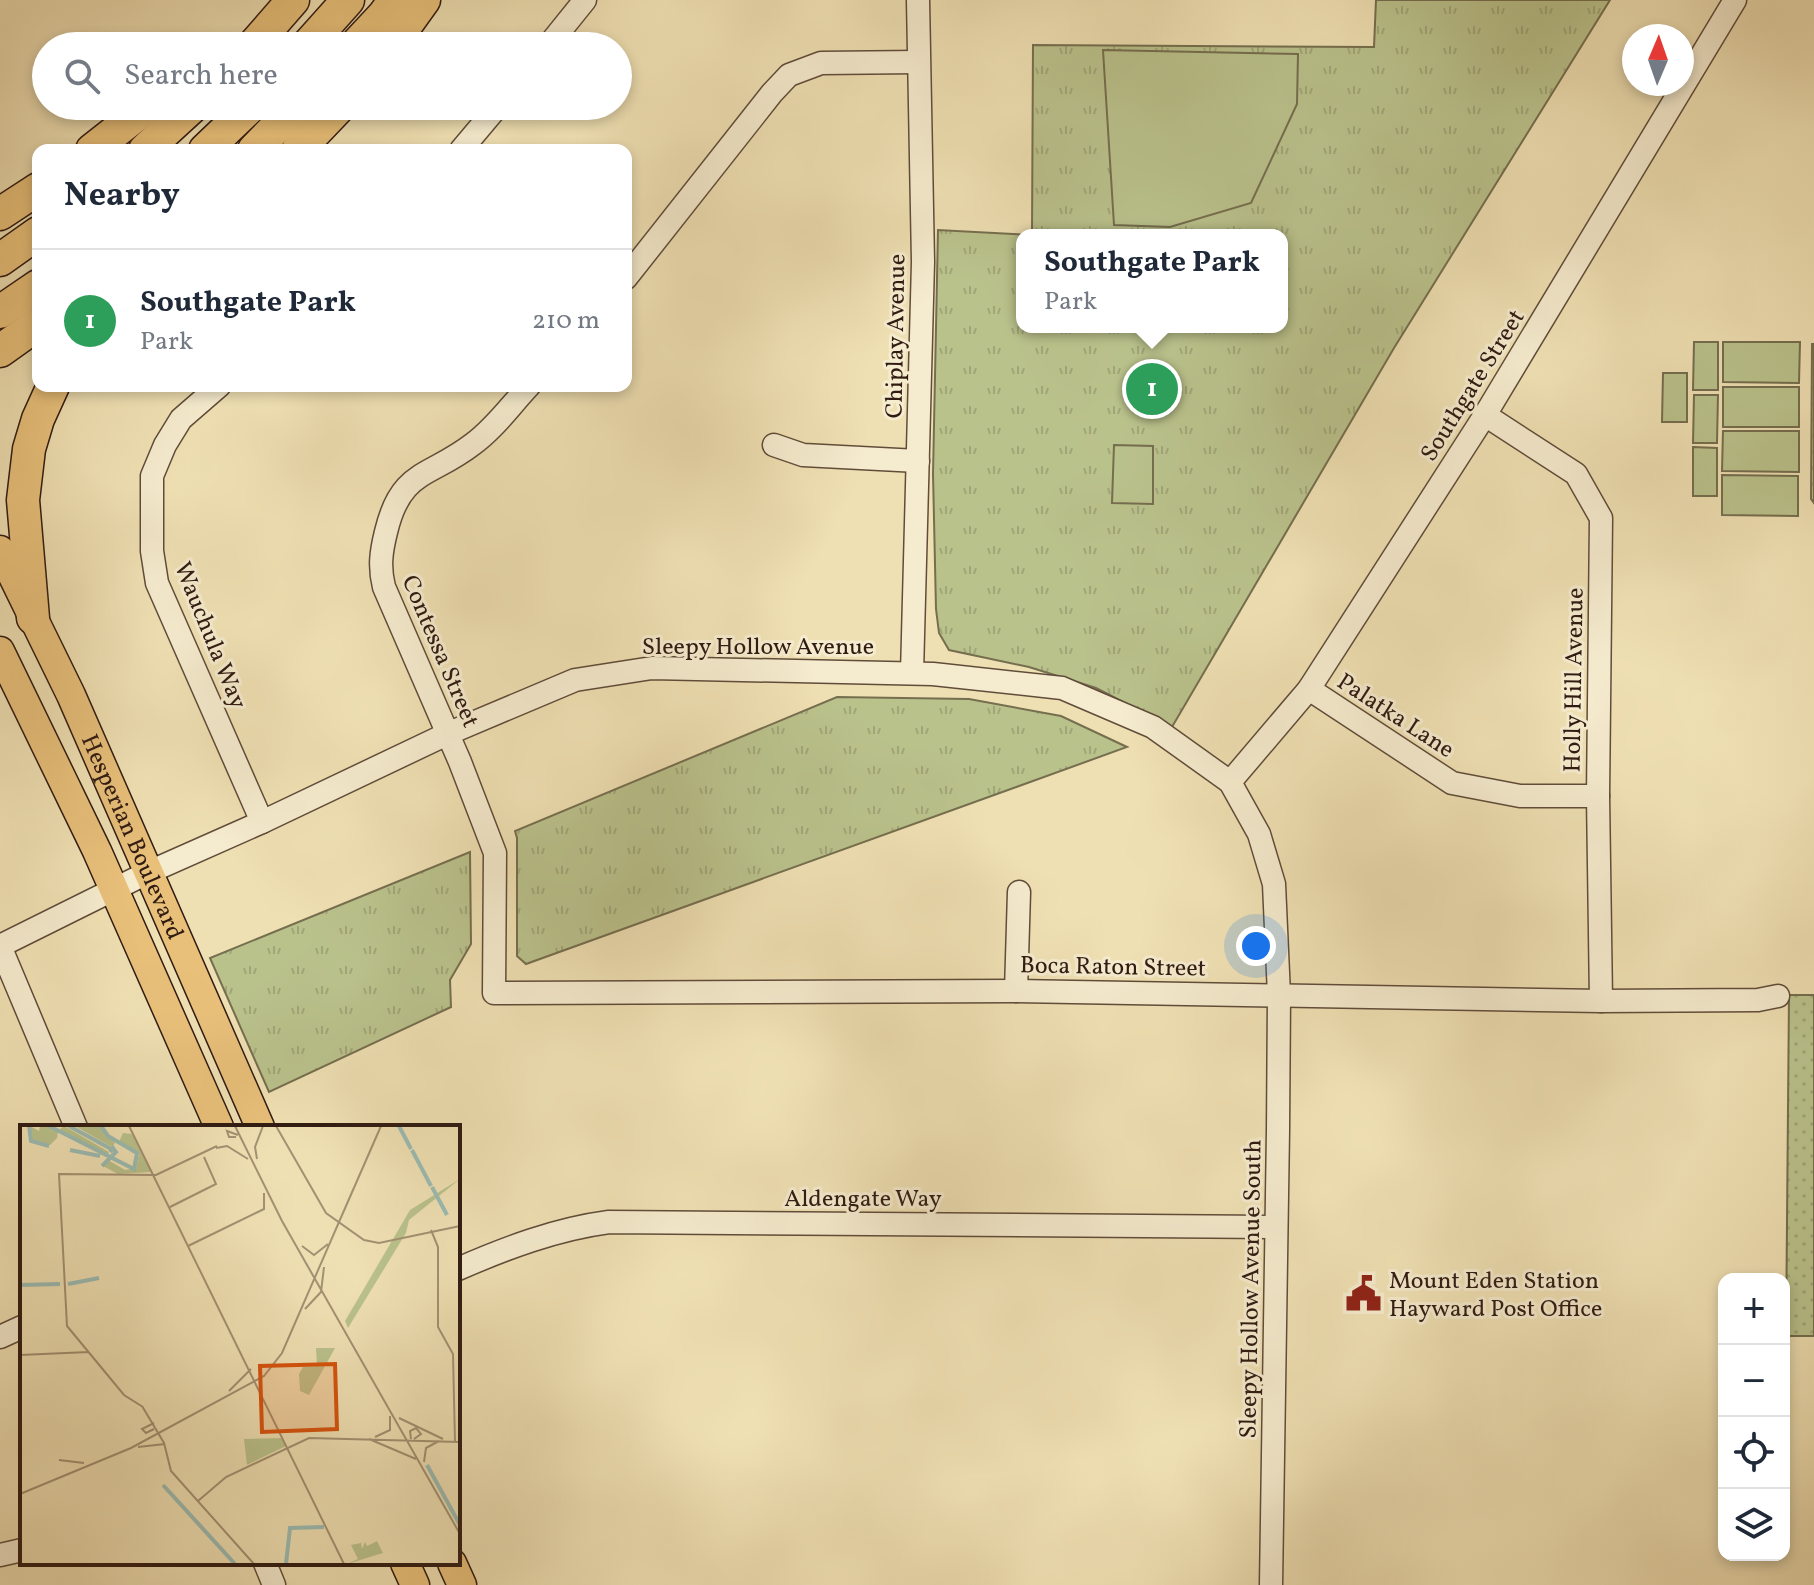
<!DOCTYPE html>
<html lang="en">
<head>
<meta charset="utf-8">
<style>
	body { margin:0; font-family:Vollkorn,serif; background:#f2f2f3; color:#1f2937 }
	.controls { position:absolute; right:24px; bottom:24px; display:grid; overflow:hidden; border-radius:16px; box-shadow:0 4px 12px #0003 }
	.controls button { width:72px; height:72px; display:grid; place-items:center; padding:0; border:0; border-bottom:2px solid #e0e1e3; background:#fff; color:#1f2937; font:40px sans-serif }
	.compass { position:absolute; left:1622px; top:24px; width:72px; height:72px; border-radius:50%; background:#fff; box-shadow:0 4px 12px #0003; rotate:2deg }
	.you { position:absolute; left:1256px; top:946px; width:28px; height:28px; margin:-20px; border:6px solid #fff; border-radius:50%; background:#1a73e8; box-shadow:0 0 0 12px #1a73e833 }
	.badge { display:grid; place-items:center; width:52px; height:52px; border-radius:50%; background:#8f2418; color:#fff; font-size:26px; font-weight:700 }
	.pin { position:absolute; translate:-50% -50%; border:4px solid #fff; box-shadow:0 2px 8px #0006 }
	.popup { position:absolute; left:1016px; top:229px; width:272px; height:104px; box-sizing:border-box; display:grid; place-content:center; border-radius:16px; background:#fff; filter:drop-shadow(0 2px 6px #0005); font-size:26px; white-space:nowrap; color:#747a83 }
	.popup b { font-size:30px; color:#1f2937 }
	.popup::after { content:''; position:absolute; left:50%; top:100%; margin-left:-16px; border:16px solid transparent; border-top-color:#fff }
	.list { margin:0; padding:0; list-style:none }
	h2 { display:flex; justify-content:space-between; align-items:center; height:104px; margin:0; padding:0 32px; font-size:34px }
	h2 small { font-size:26px; font-weight:400; color:#747a83 }
	.list li { display:grid; grid-template-columns:52px 1fr auto; gap:24px; align-items:center; box-sizing:border-box; height:144px; padding:0 32px; border-top:2px solid #e0e1e3 }
	.list b { display:block; font-size:30px; white-space:nowrap }
	.list p { margin:0; font-size:26px; white-space:nowrap; color:#747a83 }
	.list em { font-size:26px; font-style:normal; color:#747a83 }
	.icon { flex:none; width:44px; height:44px; fill:none; stroke:currentColor; stroke-width:2; stroke-linecap:round; stroke-linejoin:round }
	.map { position:relative; flex:none; width:1814px; height:1585px; overflow:hidden }
	.search { position:absolute; background:#fff; box-shadow:0 4px 12px #0003; left:32px; top:32px; width:600px; height:88px; display:flex; align-items:center; gap:20px; box-sizing:border-box; padding:0 28px; border-radius:44px; color:#747a83; font-size:30px }
	.panel { position:absolute; background:#fff; box-shadow:0 4px 12px #0003; left:32px; top:144px; width:600px; height:248px; border-radius:16px }
	.map>svg:first-child { display:block }
	.grass { fill:url(#grass-dots); stroke:#756e4f; stroke-width:2 }
	.park { fill:url(#park-tufts); stroke:#756e4f; stroke-width:2; fill-rule:evenodd }
	.garden { fill:#bac28c; stroke:#756e4f; stroke-width:2 }
	.lines { fill:none; stroke-linecap:round; stroke-linejoin:round }
	.minor-casing { stroke:#604c3a; stroke-width:25 }
	.major-casing { stroke:#301b12; stroke-width:31 }
	.highway-casing { stroke:#301b12; stroke-width:35 }
	.minor { stroke:#f5ebce; stroke-width:22 }
	.major { stroke:#e8c07a; stroke-width:28 }
	.highway { stroke:#e8c07a; stroke-width:32 }
	.labels { text-anchor:middle; stroke-width:6; stroke-linejoin:round; paint-order:stroke }
	.street-label { font-size:24px; fill:#301b12; stroke:#f5ebce }
	.poi-label { font-size:24px; fill:#301b12; stroke:#f5ebce; text-anchor:start }
	.inset-river { fill:none; stroke:#9bbcb3; stroke-width:4 }
	.inset-road { fill:none; stroke:#a39173; stroke-width:2 }
	.view { fill:#d6530d; fill-opacity:0.15; stroke:#d6530d; stroke-width:4 }
	.inset-edge { fill:none; stroke:#301b12; stroke-width:4 }
</style>
</head>
<body>
<div class="map">
<svg width="1814" height="1585" viewBox="0 0 1814 1585">
	<defs>
		<pattern id="grass-dots" width="8" height="8" patternUnits="userSpaceOnUse" patternTransform="scale(2)"><rect width="8" height="8" fill="#bac28c"/><path d="M2 2h.1M6 6h.1" fill="none" stroke="#a0a678" stroke-width="1.8" stroke-linecap="round"/></pattern>
		<pattern id="park-tufts" width="24" height="20" patternUnits="userSpaceOnUse" patternTransform="scale(2)"><rect width="24" height="20" fill="#bac28c"/><path d="M3 7l-1-3M5 7V3M7 7l1-3M15 17l-1-3M17 17v-4M19 17l1-3" fill="none" stroke="#a0a678"/></pattern>
	</defs>
	<rect width="100%" height="100%" fill="#efe0b3"/>
	<filter id="stains"><feTurbulence type="fractalNoise" baseFrequency=".0025" numOctaves="4"/><feColorMatrix values="0 0 0 0 .2 0 0 0 0 .09 0 0 0 0 .02 0 0 0 .5 -.17"/></filter>
	<radialGradient id="worn" r=".72"><stop offset=".6" stop-color="#630" stop-opacity="0"/><stop offset="1" stop-color="#630" stop-opacity=".3"/></radialGradient>
	<g class="grass">
		<path d="M1812,344H1814V503L1811,499Z"/>
		<path d="M1789,995H1814V1336H1786Z"/>
	</g>
	<g class="park">
		<path d="M1376,0H1610L1394,348L1172,727L1096,688L1029,667L949,650L939,633L936,609L933,474L938,230L1032,235L1033,45L1374,47ZM1022,235H1282V327H1022Z"/>
		<path d="M837,697L969,699L1061,716L1127,747L526,964L517,956V838L515,831Z"/>
		<path d="M470,852L471,944L450,980L451,1007L269,1092L210,958Z"/>
	</g>
	<g class="garden">
		<path d="M1103,50L1298,54L1297,104L1251,203L1170,227L1114,225Z"/>
		<path d="M1694,342H1718V390H1693Z"/>
		<path d="M1723,342H1800L1799,383L1723,382Z"/>
		<path d="M1663,373H1687V422H1662Z"/>
		<rect x="1723" y="387" width="76" height="40"/>
		<path d="M1694,395H1718L1717,443H1693Z"/>
		<path d="M1723,431H1799V472L1722,471Z"/>
		<path d="M1114,445L1153,446V504L1112,503Z"/>
		<path d="M1693,447L1717,448V496H1693Z"/>
		<path d="M1722,475L1798,476V516L1722,515Z"/>
	</g>
	<g class="lines">
		<defs>
			<g id="minor">
				<path d="M548,46L585,0"/>
				<path d="M461,150L498,106"/>
				<path d="M626,278L772,93L789,75L821,63L918,62"/>
				<path d="M219,386L181,419L165,445L152,476V551L157,583L262,822"/>
				<path d="M529,386C511,405 494,429 473,444C429,478 401,469 386,532C381,552 379,567 384,587L460,762L495,853L494,993L1016,991L1601,1001L1758,1000L1778,996"/>
				<path d="M1485,415L1576,474L1601,518L1598,796L1601,1001"/>
				<path d="M774,445L803,455L918,461"/>
				<path d="M912,673L923,262L918,0"/>
				<path d="M1309,689L1452,783L1520,796H1598"/>
				<path d="M1230,782L1309,689L1485,415L1735,0"/>
				<path d="M0,946L147,873L262,822L447,734L575,680L652,668L933,674L1062,688L1153,727L1230,782L1259,834L1274,884L1279,995L1278,1130L1271,1585"/>
				<path d="M0,946L76,1127"/>
				<path d="M1016,991L1019,892"/>
				<path d="M458,1269C506,1248 556,1229 609,1222L1276,1227"/>
				<path d="M0,1337L22,1327"/>
				<path d="M0,1555L22,1550"/>
				<path d="M265,1563L274,1585"/>
			</g>
			<g id="major">
				<path id="s1" d="M0,550L71,695L260,1127"/>
				<path d="M0,651L97,851L219,1127"/>
				<path d="M405,1563L415,1585"/>
				<path d="M452,1563L462,1585"/>
			</g>
			<g id="highway">
				<path d="M253,46L293,0"/>
				<path d="M307,46L348,0"/>
				<path d="M355,46L383,16L395,0"/>
				<path d="M391,46L424,0"/>
				<path d="M92,150L148,106"/>
				<path d="M145,150L193,106"/>
				<path d="M205,150L251,106"/>
				<path d="M254,150L297,106"/>
				<path d="M298,150L340,106"/>
				<path d="M0,214L38,189"/>
				<path d="M0,260L38,233"/>
				<path d="M0,312L38,286"/>
				<path d="M0,351L38,324"/>
				<path d="M33,618L23,500L29,449L38,419L53,386"/>
			</g>
		</defs>
		<use href="#minor" class="minor-casing"/>
		<use href="#major" class="major-casing"/>
		<use href="#highway" class="highway-casing"/>
		<use href="#minor" class="minor"/>
		<use href="#major" class="major"/>
		<use href="#highway" class="highway"/>
	</g>
	<defs>
		<symbol id="civic-bare" viewBox="-9 -9 18 18"><path d="M-.6-6.5H3V-4.5H.6V-3L4-1V1h2V6H-6V1h2V-1L-.6-3ZM-1.2 2.5V6h2.4V2.5Z" fill="#8f2418" stroke="#f5ebce" stroke-width="2.5" paint-order="stroke"/></symbol>
	</defs>
	<g fill-rule="evenodd">
		<use href="#civic-bare" x="1338" y="1268" width="51" height="51"/>
	</g>
	<g class="labels">
		<g class="street-label">
			<text transform="translate(895 336) rotate(-89)" y="8">Chiplay Avenue</text>
			<text transform="translate(1472 385) rotate(-58)" y="8">Southgate Street</text>
			<text transform="translate(211 635) rotate(68)" y="8">Wauchula Way</text>
			<text x="758" y="654">Sleepy Hollow Avenue</text>
			<text transform="translate(441 651) rotate(67)" y="8">Contessa Street</text>
			<text transform="translate(1573 680) rotate(-89)" y="8">Holly Hill Avenue</text>
			<text transform="translate(1396 715) rotate(33)" y="8">Palatka Lane</text>
			<text dy="8" stroke="none"><textPath href="#s1" startOffset="316">Hesperian Boulevard</textPath></text>
			<text transform="translate(1113 966) rotate(1)" y="8">Boca Raton Street</text>
			<text x="863" y="1206">Aldengate Way</text>
			<text transform="translate(1250 1289) rotate(-89)" y="8">Sleepy Hollow Avenue South</text>
		</g>
		<g class="poi-label">
			<text x="1389" y="1288">Mount Eden Station<tspan x="1389" dy="28">Hayward Post Office</tspan></text>
		</g>
	</g>
	<g transform="translate(20 1125)">
		<rect width="440" height="440" fill="#efe0b3"/>
		<path d="M10,1L19,6L20,1H27L38,7L37,13L30,20L13,17ZM44,1L89,27L87,31L39,5ZM55,1H81L95,18L92,22ZM103,8L112,9L131,47L98,49L83,41L88,35L105,45L116,43L119,29L99,17ZM357,416L363,428L327,439L338,434L331,420L341,418L342,424L345,417L347,421Z" fill="#bac28c"/>
		<path d="M440,54L389,95L386,108L328,203L325,196L390,85ZM296,223H315L289,270L280,266L279,249L283,242L297,241ZM262,313L266,321L227,340L224,314Z" fill="#bac28c"/>
		<path class="inset-river" d="M9,1L11,16L29,21M29,1L114,44L117,28L88,11L81,1M49,1L93,25M379,1L391,24M50,25L80,31M392,25L411,61M82,41L96,27L93,23L90,27M412,62L427,90M48,159L79,153M0,160L40,159M407,340L440,400M143,360L215,439M266,439L270,403L304,402"/>
		<path class="inset-road" d="M109,1L324,439M215,1L262,96L440,409M256,1L306,88L344,115L359,118L440,101M216,12H209L207,6L218,10M196,23L207,21L228,34M237,34L235,22L243,1M150,82L196,59L184,32M319,97L361,1M411,105L418,122V202L433,229L435,317M168,121L244,84V68M282,121L294,130L308,119M285,184L301,167L304,142M0,230L69,227M209,266L231,244M122,281L144,318L151,346L234,439M123,282L104,270L47,201L39,49L136,50L197,21M379,293L423,314M134,298L122,304L126,308L134,304M355,312L370,305V291M349,314L396,334M391,314L390,306L396,303L401,309L394,314M118,322L145,319M39,335L64,338M404,337L406,323L419,316M0,369L111,323L244,251L262,228L319,97M178,376L206,352L289,313L440,317"/>
		<path class="view" d="M315,239L317,304L242,307L240,241Z"/>
		<rect width="440" height="440" class="inset-edge"/>
	</g>
	<rect width="100%" height="100%" filter="url(#stains)"/>
	<rect width="100%" height="100%" fill="url(#worn)"/>
</svg>
<div class="controls">
<button>+</button>
<button>−</button>
<button><svg class="icon" aria-label="locate" viewBox="0 0 24 24"><circle cx="12" cy="12" r="6"/><path d="M12 2v4M12 18v4M2 12h4M18 12h4"/></svg></button>
<button><svg class="icon" aria-label="layers" viewBox="0 0 24 24"><path d="M12 4l9 5-9 5-9-5zM3 14l9 5 9-5"/></svg></button>
</div>
<svg class="compass" viewBox="-18 -18 36 36"><path d="M0-13l5 13h-10z" fill="#e53935"/><path d="M0 13l5-13h-10z" fill="#747a83"/></svg>
<div class="you"></div>
<div class="pin badge" style="left:1152px;top:389px;background:#2e9e5b">1</div>
<div class="popup"><b>Southgate Park</b>Park</div>
<div class="search"><svg class="icon" aria-label="search" viewBox="0 0 24 24"><circle cx="10" cy="10" r="6"/><path d="M15 15l6 6"/></svg>Search here</div>
<section class="panel">
<h2>Nearby<small></small></h2>
<ul class="list">
<li><span class="badge" style="background:#2e9e5b">1</span><div><b>Southgate Park</b><p>Park</p></div><em>210 m</em></li>
</ul>
</section>
</div>
</body>
</html>
